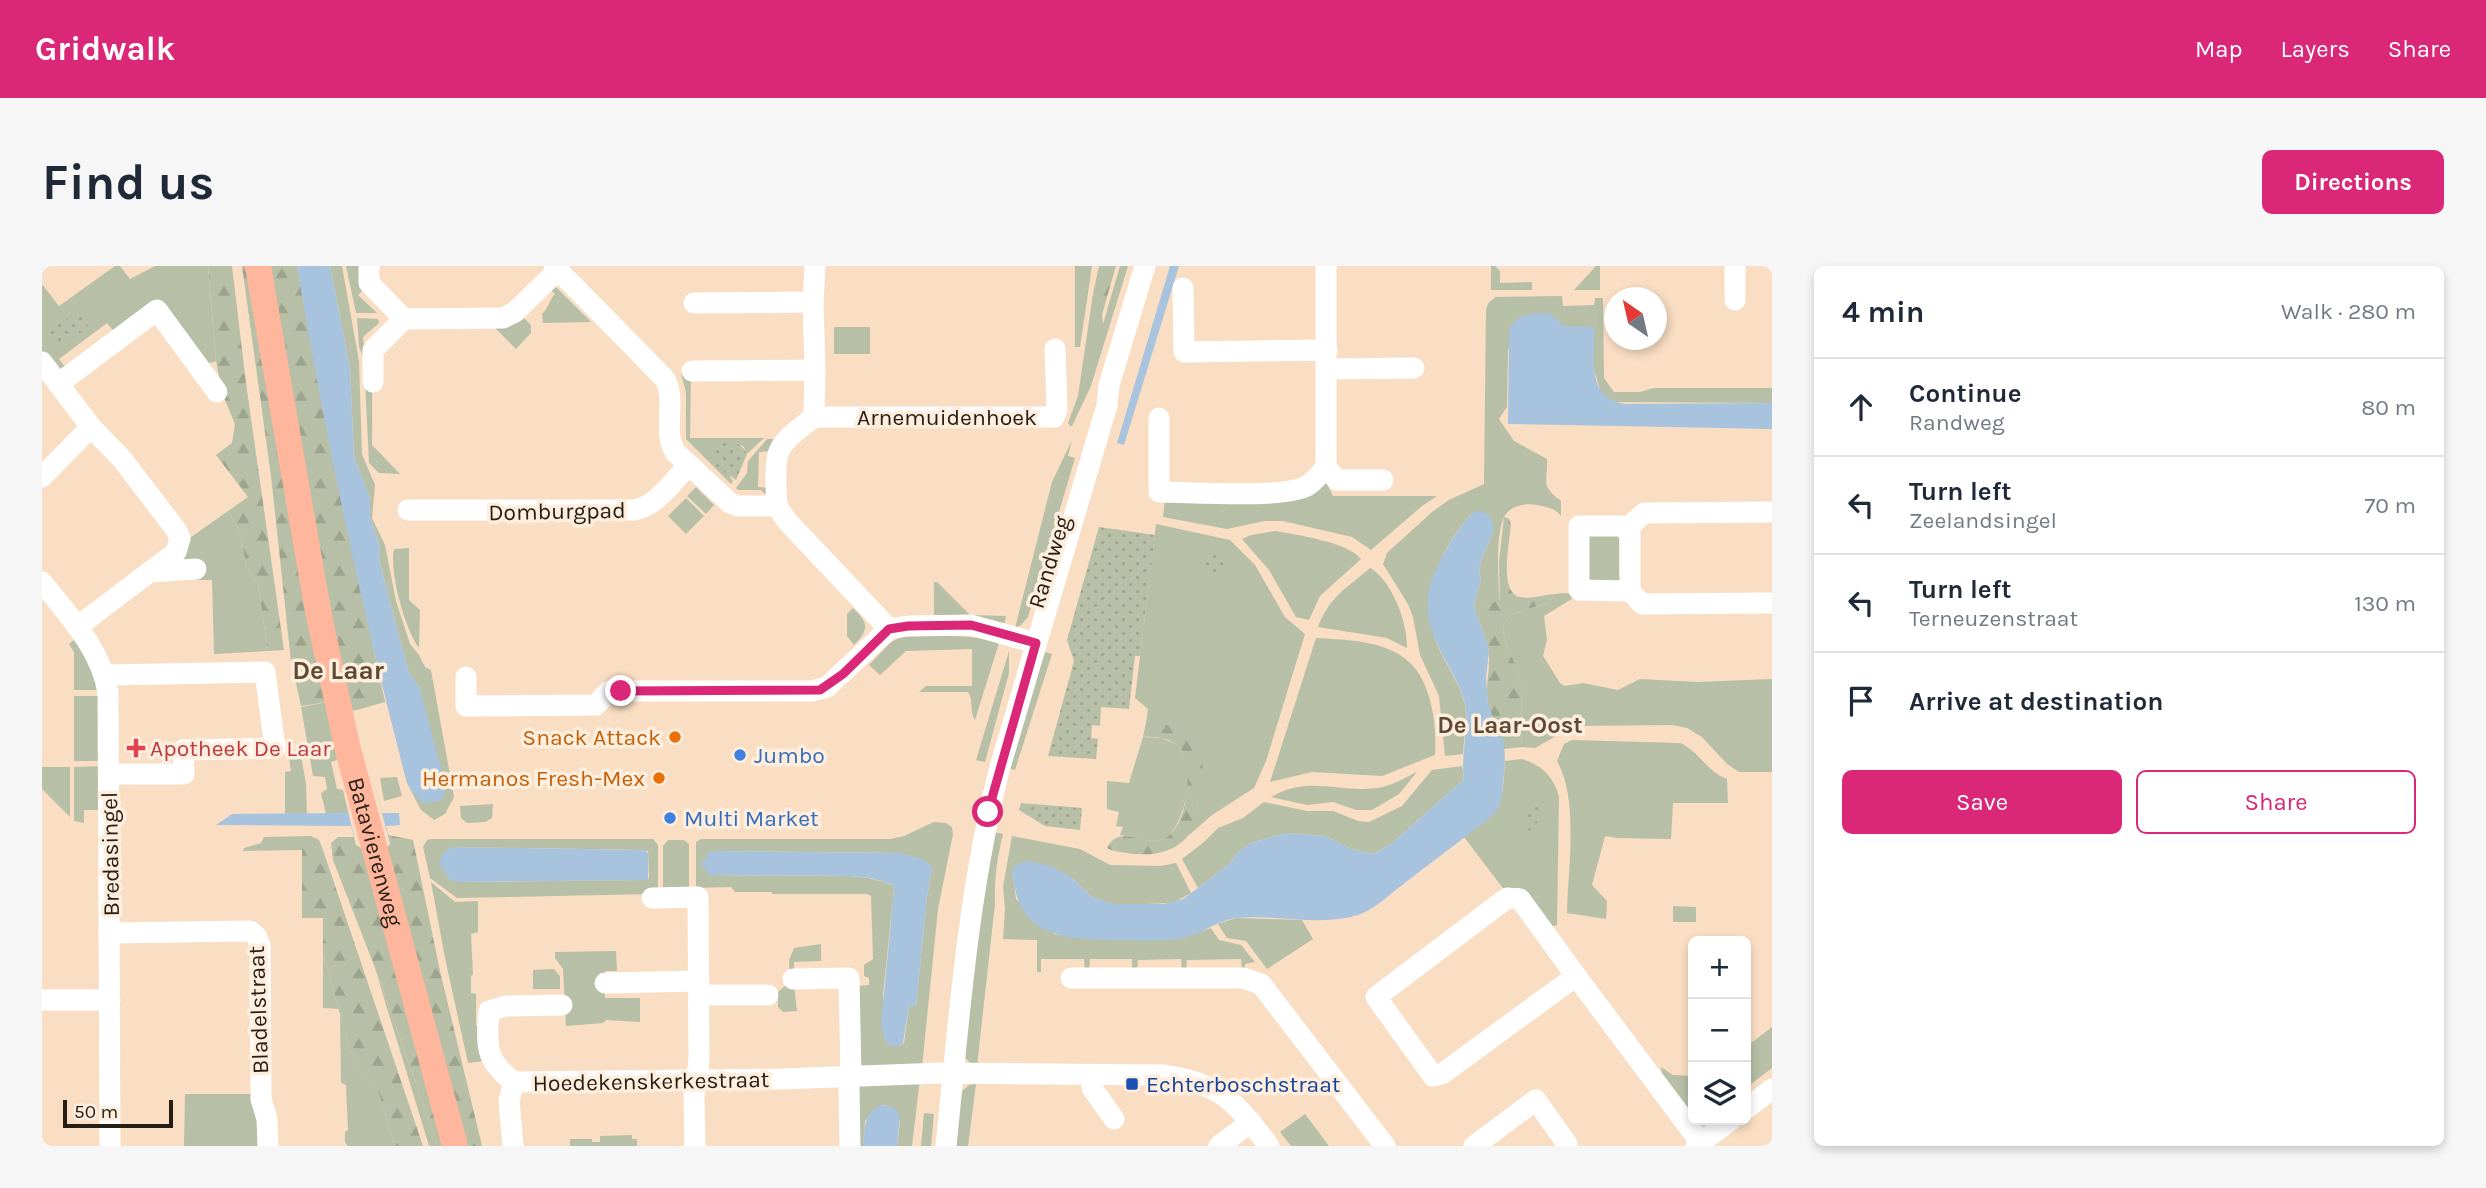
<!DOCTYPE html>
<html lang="en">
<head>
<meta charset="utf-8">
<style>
	body { margin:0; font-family:Karla,sans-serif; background:#f6f6f7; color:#1f2937 }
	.controls { position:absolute; right:21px; bottom:21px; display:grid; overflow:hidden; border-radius:10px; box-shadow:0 4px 10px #0003 }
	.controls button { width:63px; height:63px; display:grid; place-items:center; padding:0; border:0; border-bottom:2px solid #e0e1e3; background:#fff; color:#1f2937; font:35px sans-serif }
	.compass { position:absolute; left:1562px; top:21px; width:63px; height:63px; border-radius:50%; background:#fff; box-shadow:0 4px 10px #0003; rotate:326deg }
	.scale { position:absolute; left:21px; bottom:18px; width:110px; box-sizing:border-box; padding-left:7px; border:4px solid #261d13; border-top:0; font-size:19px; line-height:24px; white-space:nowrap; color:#261d13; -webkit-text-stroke:5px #feeedd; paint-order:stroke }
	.stop { position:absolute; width:21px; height:21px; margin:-16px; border:5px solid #db2777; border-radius:50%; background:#fff }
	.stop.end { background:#db2777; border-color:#fff; box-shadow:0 2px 7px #0008 }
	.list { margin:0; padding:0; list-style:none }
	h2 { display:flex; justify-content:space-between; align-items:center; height:91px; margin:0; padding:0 28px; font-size:30px }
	h2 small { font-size:23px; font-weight:400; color:#747a83 }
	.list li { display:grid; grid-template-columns:46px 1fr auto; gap:21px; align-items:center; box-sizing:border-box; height:98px; padding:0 28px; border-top:2px solid #e0e1e3 }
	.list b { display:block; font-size:26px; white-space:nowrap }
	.list p { margin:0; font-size:23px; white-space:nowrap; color:#747a83 }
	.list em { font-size:23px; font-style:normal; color:#747a83 }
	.actions { display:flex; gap:14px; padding:21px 28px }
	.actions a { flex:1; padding:16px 0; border:2px solid #db2777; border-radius:10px; text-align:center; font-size:24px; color:#db2777 }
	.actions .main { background:#db2777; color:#fff }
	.icon { flex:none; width:38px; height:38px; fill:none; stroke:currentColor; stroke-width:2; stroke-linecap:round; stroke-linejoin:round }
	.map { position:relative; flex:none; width:1730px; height:880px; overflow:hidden; border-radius:10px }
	header { display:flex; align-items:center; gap:42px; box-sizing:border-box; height:98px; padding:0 35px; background:#db2777; color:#fff }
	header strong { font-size:33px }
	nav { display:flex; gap:38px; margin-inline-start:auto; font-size:24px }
	.intro { display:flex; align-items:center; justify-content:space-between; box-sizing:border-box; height:168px; padding:0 42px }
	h1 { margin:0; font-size:49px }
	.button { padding:18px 32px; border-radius:10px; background:#db2777; color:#fff; font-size:24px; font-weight:700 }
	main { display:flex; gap:42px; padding:0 42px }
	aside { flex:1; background:#fff; border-radius:10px; box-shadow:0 4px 10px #0003 }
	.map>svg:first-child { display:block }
	.grass { fill:#b7bfa6; fill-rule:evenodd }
	.forest { fill:url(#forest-firs) }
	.park { fill:url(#park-dots) }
	.water { fill:#a8c3dd }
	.pier { fill:#f9dec3 }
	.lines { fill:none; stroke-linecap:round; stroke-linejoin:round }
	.minor { stroke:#fff; stroke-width:21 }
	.major { stroke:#feb69d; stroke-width:26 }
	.route { stroke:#db2777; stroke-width:9 }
	.food-dot { fill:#e8710a; stroke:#feeedd; stroke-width:2.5 }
	.health-dot { fill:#e0444e; stroke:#feeedd; stroke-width:2.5 }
	.shop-dot { fill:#3f7fe0; stroke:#feeedd; stroke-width:2.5 }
	.transit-dot { fill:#1a4fb4; stroke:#feeedd; stroke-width:2.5 }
	.labels { text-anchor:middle; stroke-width:7; stroke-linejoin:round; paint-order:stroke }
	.street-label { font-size:23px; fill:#261d13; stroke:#feeedd }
	.food-label { font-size:23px; fill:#c56008; stroke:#feeedd; text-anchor:end }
	.health-label { font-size:23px; fill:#be3a42; stroke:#feeedd; text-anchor:start }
	.shop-label { font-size:23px; fill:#366cbe; stroke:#feeedd; text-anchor:start }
	.transit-label { font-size:23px; fill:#164399; stroke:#feeedd; text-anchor:start }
	.neighbourhood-label { font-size:24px; font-weight:bold; fill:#5f4932; stroke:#feeedd }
	.quarter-label { font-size:26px; font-weight:bold; fill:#5f4932; stroke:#feeedd }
</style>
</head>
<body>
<header>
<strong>Gridwalk</strong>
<nav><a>Map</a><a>Layers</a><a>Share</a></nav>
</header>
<div class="intro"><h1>Find us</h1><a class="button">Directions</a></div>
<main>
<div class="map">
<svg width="1730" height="880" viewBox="0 0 1730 880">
	<defs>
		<pattern id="forest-firs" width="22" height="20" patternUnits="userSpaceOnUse" patternTransform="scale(1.75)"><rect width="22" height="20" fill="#b7bfa6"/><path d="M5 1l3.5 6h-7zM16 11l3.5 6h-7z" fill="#9da48e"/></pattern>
		<pattern id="park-dots" width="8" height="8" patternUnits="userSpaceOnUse" patternTransform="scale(1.75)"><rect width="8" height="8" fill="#b7bfa6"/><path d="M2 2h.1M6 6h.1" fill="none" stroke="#9da48e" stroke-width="1.8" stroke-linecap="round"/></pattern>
	</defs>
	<rect width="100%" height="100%" fill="#f9dec3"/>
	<g class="grass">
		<path d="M73,0H78L88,13L113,0H166L174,95L158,100L115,40L72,66L65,57L17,93L23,101L18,105L0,86V18L17,40Z"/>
		<path d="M288,0H300L317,95L320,188L333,219L330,252L343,279L354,335L368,378L377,389L383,401L389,404L412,531L403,548L392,554L379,544L365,517L371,527L378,423L366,404L337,294L338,281L328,251V232L312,191L308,102Z"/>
		<path d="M304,0H321L325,20L316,29L335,47H314Z"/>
		<path d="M1033,0H1050L1038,81H1033Z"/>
		<path d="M1078,0H1086L1049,120L1030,160H1028L1026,157L1036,130L1051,28L1063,38L1060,49L1061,58Z"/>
		<path d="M1449,0H1453L1458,5V17L1490,16V24H1449Z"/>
		<path d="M1554,0H1558V24H1532Z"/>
		<path d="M511,18L549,56L501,57L500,48C507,41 507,34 513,28L506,21Z"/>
		<path d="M1520,30L1521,40L1552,39L1553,32H1561L1562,112L1572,126H1598L1612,122H1730V137L1571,136L1559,127L1553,107L1466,83L1465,141L1457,153L1472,175L1505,193C1506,215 1497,219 1519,235V250C1514,242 1504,241 1495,239C1484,237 1471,239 1464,248C1453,261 1456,318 1458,336L1432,341L1439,313L1437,304L1440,292L1452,264L1431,246C1396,285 1374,335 1398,385C1406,402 1419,420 1423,439C1426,455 1422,472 1421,488L1403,490L1397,430L1378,389L1371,351L1366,338L1341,298L1345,287L1390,246L1407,234L1442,218L1444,43L1447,36L1454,31Z"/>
		<path d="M479,49L489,59V67L474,83L451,60Z"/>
		<path d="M315,52L336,53L337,57L321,71C321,82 328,90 329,102C331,127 330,154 330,179L358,208L337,207L327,197L322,93L317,81Z"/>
		<rect x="792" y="61" width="36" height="27"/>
		<path d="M649,107L648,172H722L705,188L702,181L695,177L688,211L691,215L689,218L644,173V126L639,108Z"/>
		<path d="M725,173H740L729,185L717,186L716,221L727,222V226L723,228L719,224H696L694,222L705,207L706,195Z"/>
		<path d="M1030,174L1026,190L1033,192L986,351L979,359L973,362L1010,216Z"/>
		<path d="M1283,214L1291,230H1395L1380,240L1329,284L1310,271L1241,255H1222L1185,263L1121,251L1123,234Z"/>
		<path d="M654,221L672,239L664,248L645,230Z"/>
		<path d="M644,232L662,250L644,268L626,250Z"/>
		<path d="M186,245L198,266L204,300L216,319L226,385L172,388L170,314H155L153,295H138L145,274Z"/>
		<path d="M1114,258L1188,274L1213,299L1243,351L1263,368L1224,495L1212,522L1170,549L1146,570L1154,544L1161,503C1144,471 1143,460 1104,457L1106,443L1093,432Z"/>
		<path d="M1233,265C1255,269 1306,276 1319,293L1278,330L1267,354L1254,351L1227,304L1200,273L1209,269Z"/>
		<path d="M1543,268H1574L1577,273V309L1582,315L1546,319Z"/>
		<path d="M367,282V334L378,344L377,382C363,363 347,306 352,283Z"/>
		<path d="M1328,302C1350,314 1366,358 1365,382L1345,372L1276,361C1287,331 1305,322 1328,302Z"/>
		<path d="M892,316H895L928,349L964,350L962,359L892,352Z"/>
		<path d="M1522,327L1536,329L1502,350L1505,374L1501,390L1518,417L1523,420L1541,417L1576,424L1598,413L1656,416L1730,413V506H1697L1685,498L1660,471L1645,462L1630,459L1532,460L1493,482L1480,481C1479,456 1482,428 1475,404C1471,390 1453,364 1466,352C1472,345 1498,340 1508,337L1512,328Z"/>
		<path d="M811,342C826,357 828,363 812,379L805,370V348Z"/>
		<path d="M862,370C893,371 927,367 957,377L933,454C927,445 932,434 926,426H877L884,420H930V383L864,385L838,409L827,399L849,376Z"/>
		<path d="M1274,372C1325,375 1374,376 1388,434C1393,453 1394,471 1393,489L1340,510L1270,506L1228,516Z"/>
		<path d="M32,374H36L60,424H32V386L27,378Z"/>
		<path d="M967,385V407L943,496L934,494Z"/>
		<path d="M1002,386L1010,388L973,504L962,501Z"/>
		<rect x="32" y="430" width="28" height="65"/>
		<path d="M286,436L295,494L289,496L295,523L301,524L307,547L284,548L279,527L285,523L283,511L271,510L259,441Z"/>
		<path d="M1101,471L1119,472L1136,479C1141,487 1146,495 1147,504C1149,521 1138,566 1122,573C1109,578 1091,571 1078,569L1081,561L1074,560L1077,546L1065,543V515L1087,517Z"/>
		<path d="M1530,474L1638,477C1657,485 1665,506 1685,513L1686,537H1631L1629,573L1575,572L1563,570L1550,619L1565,635L1564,653L1525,647C1526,601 1537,534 1515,495L1522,478Z"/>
		<path d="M258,484L264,518L265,548H243V506L249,505L246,485Z"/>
		<path d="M1480,493C1500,499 1512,511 1517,531L1515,659L1506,662L1478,622H1467L1463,625L1422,571C1461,543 1460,543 1463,495Z"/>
		<path d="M60,500V544H42V557L32,555V501Z"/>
		<path d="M1420,500L1422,513L1349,578L1331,588L1310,583L1283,570L1244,567L1209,577L1196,586L1187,598L1156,622L1140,593L1162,576L1176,562L1201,552L1222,536L1265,545H1291L1316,555L1327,556L1360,540L1390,504Z"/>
		<path d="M0,501H28V551L0,523Z"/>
		<path d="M1375,506L1357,528L1330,544H1314L1291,536L1265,539L1229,531C1267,509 1296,527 1335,522C1350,520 1362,512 1375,506Z"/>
		<path d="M355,511L360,530L342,535L338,512Z"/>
		<path d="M451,538L450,552L443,556L425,557L419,552L418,540Z"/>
		<path d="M892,556L904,557L910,561L911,568L896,643L880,801H817L815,720L827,719V712L822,710V699L831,693L829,630L825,628H731L729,626H693L689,621L654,622V576L659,573H848L862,570ZM675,585L859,587L890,601L885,631L874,740H867L862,777L858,780L846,778L841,729L852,624L851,619L827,612L807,610L669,609L662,596Z"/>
		<path d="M946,565L961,568C955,592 952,614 953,638L935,800L929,798L921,789Z"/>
		<path d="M269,570L277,574L281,584L260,576V584L201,585L202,582L219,577L222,571Z"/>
		<path d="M970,570L1038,583L1068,599L1119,600L1134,597L1149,627L1131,637L1071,639L1050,631L1029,611L970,604L974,633L1012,668L1049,673L1140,672L1169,662L1177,674L1199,679L1213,696L1203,698L1202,704H1200L1199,693L1145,694L1144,705L1140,706L1139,693L1096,694L1095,707L1090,706V693H1048L1047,706H1043L1042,693H999V706H995V674L961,673L963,643L961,621Z"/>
		<path d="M390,573H611L616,579V623L609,628L415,632L388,612L381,581L385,574ZM411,581L603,584L606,585L607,611L606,614L416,616Z"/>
		<path d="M626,574H642L647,578V621L621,622V580Z"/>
		<path d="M389,616L413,636L436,635V666L429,668L431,708L429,710V727L434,728V760H442V795L426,797L403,692Z"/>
		<path d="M1631,640L1654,641V656H1631Z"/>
		<path d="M1194,652L1260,654L1271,673L1225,703L1204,675L1185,672L1176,658Z"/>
		<path d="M779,678V695L752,696V706L748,709L747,694L752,682Z"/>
		<path d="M574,685L575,705H563V732H598V756L564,754L561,757L524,760L521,703L513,692V686Z"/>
		<path d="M281,688L309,786L327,818L334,821L337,828L353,880H306L303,876V866L306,864L304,819L299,817L298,743L281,742Z"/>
		<path d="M332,699L396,880H387Z"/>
		<path d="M512,703L518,710V723H491V704Z"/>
		<path d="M752,719L755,745L741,746L736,741V726L743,720Z"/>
		<path d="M1730,761V802L1704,822V781Z"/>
		<path d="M1619,801L1631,809L1651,810V848L1620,807Z"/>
		<path d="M878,813L870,880H855L858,855L846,840L839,839L823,855L821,880H814V815Z"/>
		<path d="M934,818L926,880H909L918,827L927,819Z"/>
		<path d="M143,828H213L219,880H142Z"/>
		<path d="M882,847L892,848L889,880H879Z"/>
		<path d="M1263,848L1287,880H1249L1238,866Z"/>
		<path d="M590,869V873H595V880H528V873H550V876H558V870Z"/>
	</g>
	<g class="forest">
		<path d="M166,0H190L204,117L242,384L226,385L216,319L204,300L198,266L186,245L206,231L174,189L190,177L193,158L180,127L174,95Z"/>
		<path d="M200,0H206L286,436L259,440L249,395L229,210Z"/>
		<path d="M227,0H255L291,195L343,436L311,445L302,417Z"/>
		<path d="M1057,0H1074L1063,38L1051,28Z"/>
		<path d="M1462,251L1467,253L1469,258C1468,274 1458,318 1473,329C1482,335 1501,329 1512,328L1508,337C1498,340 1472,345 1466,352C1453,364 1471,390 1475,403C1482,428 1479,456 1480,481L1462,483C1462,467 1449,453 1446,437C1443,420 1448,404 1447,388C1445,371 1437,356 1432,341L1458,335L1457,296Z"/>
		<path d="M1104,457C1113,457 1122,457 1130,461C1143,466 1161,489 1161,503C1162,513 1158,525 1156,535C1153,545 1152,563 1145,571C1126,593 1094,590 1069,584L1065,582C1077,558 1099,579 1119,574C1145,567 1154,500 1137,481C1129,472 1112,470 1101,471Z"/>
		<path d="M346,569L371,574L398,705L440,880H421L342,585L348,578Z"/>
		<path d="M296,571H312L314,579L324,585L403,880H396L335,707L291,594L289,577Z"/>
		<path d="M260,575L281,584L381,880H353L337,828L334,821L327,819L309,786L281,688V652H260Z"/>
	</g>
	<g class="park">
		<path d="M44,47L50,52C46,64 27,76 15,79L8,69L7,59Z"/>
		<path d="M680,176C692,175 699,177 705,188L694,214L675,201L668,190L673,180Z"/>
		<path d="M1057,261L1113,269L1098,390H1093L1087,443L1059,441L1058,460L1050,459L1049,472L1056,473L1054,493L1006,490L1032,395L1025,374Z"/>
		<circle cx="1172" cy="297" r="11"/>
		<path d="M979,537L1040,542L1038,564L1003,560L977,544Z"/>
		<path d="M1488,539L1502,541L1491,566L1481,562Z"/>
	</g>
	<g class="water">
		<path d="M255,0H288L308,102L312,191L328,232V251L338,281L337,294L366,404L378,423L403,517L402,529L398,535L381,537L371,527L365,517C320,347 284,174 255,0Z"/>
		<path d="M1128,0H1137L1082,179L1075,177Z"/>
		<path d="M1507,47L1519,57L1520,60L1552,61C1553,91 1543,132 1583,138L1730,137V163L1466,158L1467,64C1475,46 1490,48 1507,47Z"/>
		<path d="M1439,245L1448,250L1452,264L1440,292L1437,304L1439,313L1432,341L1444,373L1447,386L1444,412L1446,436L1452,456L1462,475L1463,495L1460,531L1454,546L1444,555C1416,576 1388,598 1360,619C1347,629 1333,643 1316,649C1277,661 1235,648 1195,652C1176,654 1160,668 1141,672C1120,676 1098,674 1077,674C1021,673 975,672 970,604L975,598L987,595L1008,600L1029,611L1050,631L1071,638H1122L1141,633L1156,622L1187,598L1196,586L1209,577L1244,567L1283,570L1310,583L1331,588L1349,578L1422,513C1418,488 1428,463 1423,438C1419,419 1406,401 1398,384C1390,368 1384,349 1386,331C1388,306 1414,264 1431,246Z"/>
		<path d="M301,524H334L340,547H357L358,559L344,560L348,578L314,579L309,560L174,559L190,548L307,547Z"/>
		<path d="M411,581L603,584L606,587V614L416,616L408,614L397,598L401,587Z"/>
		<path d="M675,585L859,587L881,593L890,601L885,631L874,740H867L861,777L858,780H848L843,774L839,758L852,624L851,619L829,612L807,610L669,609L665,607L662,600H659V596H662L667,586Z"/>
		<path d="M839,839L852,841L858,849L855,880H821C823,862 821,848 839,839Z"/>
	</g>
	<path class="pier" d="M301,524H334L348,578L314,579Z"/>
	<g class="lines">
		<g class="minor">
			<path d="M327,0V17L362,53"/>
			<path d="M512,0L623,113C635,136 620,163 633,186L688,237L696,240H735L745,255L847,363"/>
			<path d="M1284,0V201"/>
			<path d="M1693,0V34"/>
			<path d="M1141,22L1142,86L1285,84"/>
			<path d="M652,37L771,36"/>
			<path d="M0,96L49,161"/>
			<path d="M1285,103L1372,102"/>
			<path d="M650,105L773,104L771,36L773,0"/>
			<path d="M331,116V84L362,53L461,52L473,46L516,4"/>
			<path d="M16,118L115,44L175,126"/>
			<path d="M772,151H1012L1015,144L1013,83"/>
			<path d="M1117,152V226C1149,226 1240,233 1265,220C1273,215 1278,208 1284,201L1295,214H1341"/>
			<path d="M0,211L49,161L80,193L135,265L138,273L134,286L35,361"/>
			<path d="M735,240C734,226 732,194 738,183C745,170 761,160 772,151L773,104"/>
			<path d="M366,244H592C614,241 631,215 646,200"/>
			<path d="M1588,260V325L1537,324V260H1588L1602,247L1730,246"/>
			<path d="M107,306L154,303"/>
			<path d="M0,316C26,349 60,384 66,427L68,880"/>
			<path d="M1588,325L1600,338L1730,337"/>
			<path d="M847,363L866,360L929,359L994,377"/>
			<path d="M64,409L223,406L233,482L141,484L142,508H67"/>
			<path d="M424,411V440L554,439L567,425H770L785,421L847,363"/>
			<path d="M610,632L656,631L657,794L652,830L653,880"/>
			<path d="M1465,632L1478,633L1534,710L1400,808L1391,810L1334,731Z"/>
			<path d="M69,667L208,665L214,670L218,679L219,833L225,853L226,880"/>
			<path d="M1534,710L1659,877"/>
			<path d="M1029,712H1201L1219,718L1343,880"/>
			<path d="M751,713L807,712L809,810L807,821L808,880"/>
			<path d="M563,717L657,715"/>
			<path d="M657,729H726"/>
			<path d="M0,734H68"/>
			<path d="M1050,809V822L1072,853"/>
			<path d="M472,816C443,795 444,779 447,745L464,740L520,739"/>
			<path d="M1704,843L1730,823"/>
			<path d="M471,880L467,835L472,816L739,813L900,807L1121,809C1178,817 1193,835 1227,880"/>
			<path d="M904,880C917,753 926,625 958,501L1065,139L1067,119L1103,0"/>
			<path d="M1177,880L1209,856"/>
			<path d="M1432,880L1494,834L1525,878"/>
			<path d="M1654,880L1689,854"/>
		</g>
		<path class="major" id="s1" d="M216,0L276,345L305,480L413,880"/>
	</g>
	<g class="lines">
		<path class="route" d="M579,425L778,424L801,408L847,363L866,360L929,359L994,377L946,546"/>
	</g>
	<g class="food-dot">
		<circle cx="633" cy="471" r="7"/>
		<circle cx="617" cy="512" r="7"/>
	</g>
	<path class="health-dot" d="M90.5 471.5h7v7h7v7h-7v7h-7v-7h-7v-7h7z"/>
	<g class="shop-dot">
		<circle cx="698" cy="489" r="7"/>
		<circle cx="628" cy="552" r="7"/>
	</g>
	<rect class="transit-dot" x="1083" y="811" width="14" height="14" rx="3.5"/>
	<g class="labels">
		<g class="street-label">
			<text x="905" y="159">Arnemuidenhoek</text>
			<text transform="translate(515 245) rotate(-1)" y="8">Domburgpad</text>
			<text transform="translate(1007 296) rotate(-73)" y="8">Randweg</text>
			<text dy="8" stroke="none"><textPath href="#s1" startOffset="598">Batavierenweg</textPath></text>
			<text transform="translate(68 588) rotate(-91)" y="8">Bredasingel</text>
			<text transform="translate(216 744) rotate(-92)" y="8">Bladelstraat</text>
			<text transform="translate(609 815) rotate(-1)" y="8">Hoedekenskerkestraat</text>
		</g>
		<g class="food-label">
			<text x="619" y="479">Snack Attack</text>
			<text x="603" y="520">Hermanos Fresh-Mex</text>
		</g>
		<g class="health-label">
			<text x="108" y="490">Apotheek De Laar</text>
		</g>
		<g class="shop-label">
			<text x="712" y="497">Jumbo</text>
			<text x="642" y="560">Multi Market</text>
		</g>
		<g class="transit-label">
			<text x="1104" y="826">Echterboschstraat</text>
		</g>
		<g class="neighbourhood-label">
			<text x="1468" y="467">De Laar-Oost</text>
		</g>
		<g class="quarter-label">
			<text x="296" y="413">De Laar</text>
		</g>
	</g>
</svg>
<div class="controls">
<button>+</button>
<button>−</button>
<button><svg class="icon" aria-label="layers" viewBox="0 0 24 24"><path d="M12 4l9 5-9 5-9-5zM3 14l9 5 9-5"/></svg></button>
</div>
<svg class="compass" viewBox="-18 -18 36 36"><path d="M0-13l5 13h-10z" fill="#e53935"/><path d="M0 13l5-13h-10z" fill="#747a83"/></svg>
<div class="scale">50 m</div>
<div class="stop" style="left:946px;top:546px"></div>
<div class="stop end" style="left:579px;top:425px"></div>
</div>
<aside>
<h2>4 min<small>Walk · 280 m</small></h2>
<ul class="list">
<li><svg class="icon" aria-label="ahead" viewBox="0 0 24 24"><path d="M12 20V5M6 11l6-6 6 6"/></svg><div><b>Continue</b><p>Randweg</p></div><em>80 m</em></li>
<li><svg class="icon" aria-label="left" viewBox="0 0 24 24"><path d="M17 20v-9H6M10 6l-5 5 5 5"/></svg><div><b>Turn left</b><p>Zeelandsingel</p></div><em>70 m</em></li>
<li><svg class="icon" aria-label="left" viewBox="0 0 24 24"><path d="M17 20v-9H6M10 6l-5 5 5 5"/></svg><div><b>Turn left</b><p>Terneuzenstraat</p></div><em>130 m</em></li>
<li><svg class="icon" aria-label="arrive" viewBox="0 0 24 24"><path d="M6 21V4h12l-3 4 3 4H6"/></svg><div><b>Arrive at destination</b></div></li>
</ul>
<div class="actions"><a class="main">Save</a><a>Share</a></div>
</aside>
</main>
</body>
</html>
